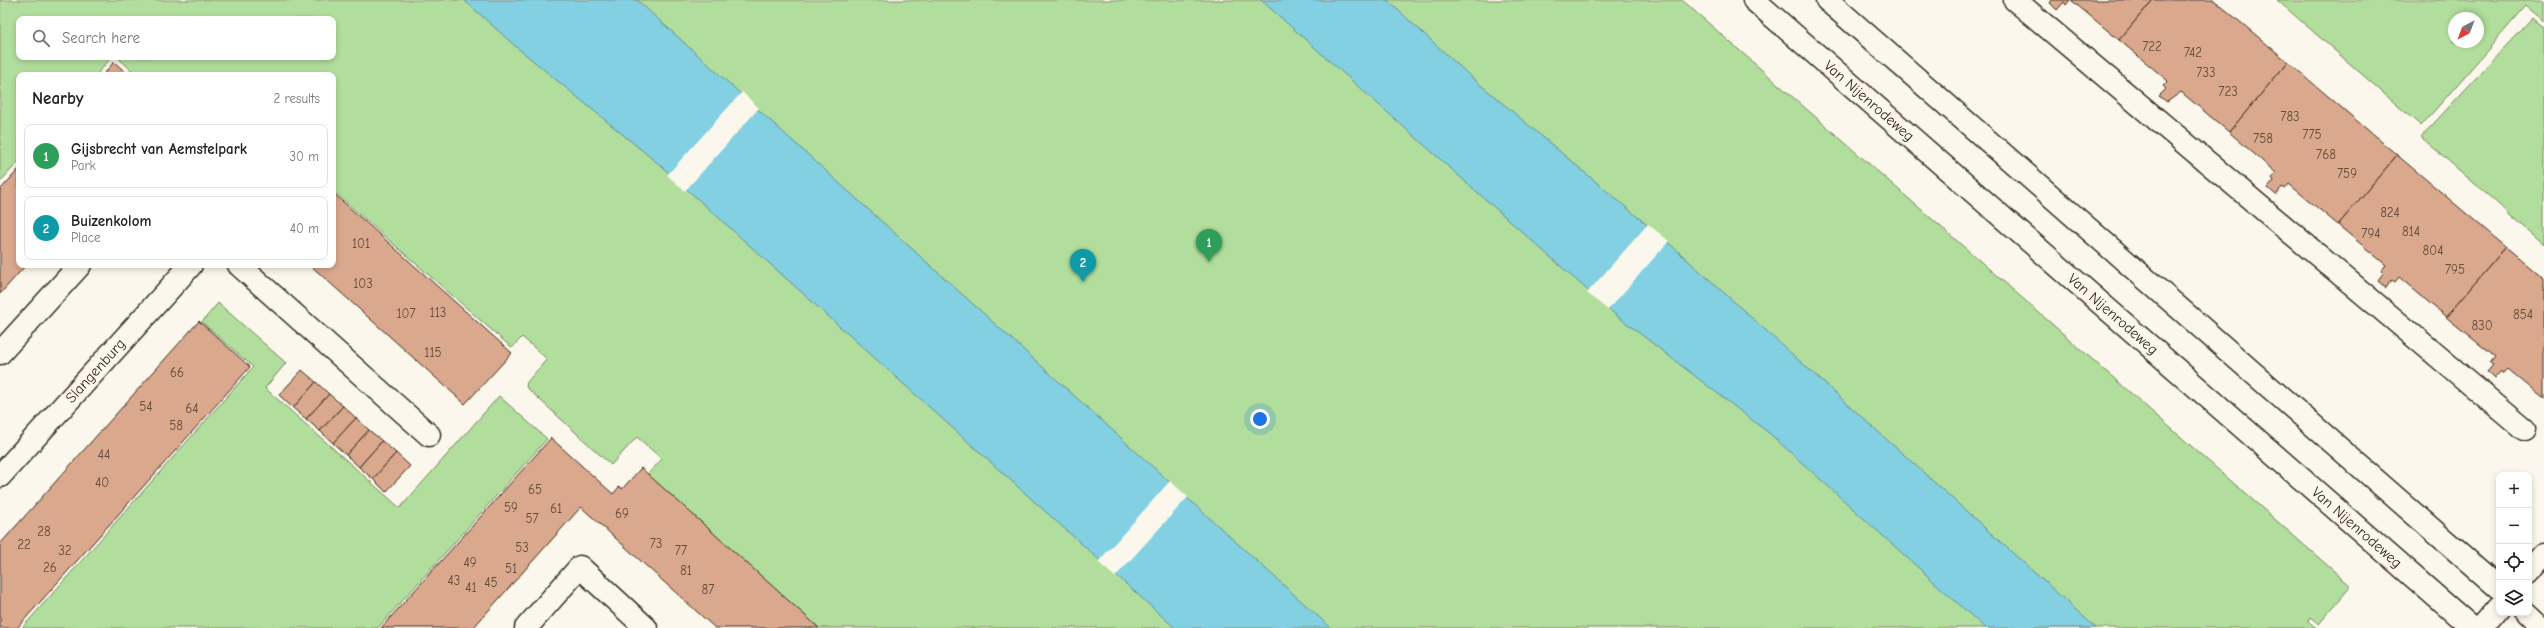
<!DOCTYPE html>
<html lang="en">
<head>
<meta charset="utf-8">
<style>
	body { margin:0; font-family:"Comic Neue",sans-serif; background:#f6f6f6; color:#222 }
	.controls { position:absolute; right:12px; bottom:12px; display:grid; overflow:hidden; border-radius:8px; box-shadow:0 2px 6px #0003 }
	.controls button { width:36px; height:36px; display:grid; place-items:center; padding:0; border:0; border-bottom:1px solid #e0e0e0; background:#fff; color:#222; font:20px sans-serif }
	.compass { position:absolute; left:2448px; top:12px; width:36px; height:36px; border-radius:50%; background:#fff; box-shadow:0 2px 6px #0003; rotate:222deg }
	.you { position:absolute; left:1260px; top:419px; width:14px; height:14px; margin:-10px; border:3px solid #fff; border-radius:50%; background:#1a73e8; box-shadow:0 0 0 6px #1a73e833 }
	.badge { display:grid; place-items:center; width:26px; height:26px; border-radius:50%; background:#b45309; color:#fff; font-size:13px; font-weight:700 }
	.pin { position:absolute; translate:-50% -33px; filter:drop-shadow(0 1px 2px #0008) }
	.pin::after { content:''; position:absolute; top:21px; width:14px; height:12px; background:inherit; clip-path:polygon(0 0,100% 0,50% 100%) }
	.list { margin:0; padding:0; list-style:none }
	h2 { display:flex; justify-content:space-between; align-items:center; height:52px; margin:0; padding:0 16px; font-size:17px }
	h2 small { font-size:13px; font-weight:400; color:#767676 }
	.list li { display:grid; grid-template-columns:26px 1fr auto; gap:12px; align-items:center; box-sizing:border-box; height:64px; margin:0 8px 8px; padding:0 8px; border:1px solid #e0e0e0; border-radius:8px }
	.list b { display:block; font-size:15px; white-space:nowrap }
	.list p { margin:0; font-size:13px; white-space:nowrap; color:#767676 }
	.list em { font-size:13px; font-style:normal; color:#767676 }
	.icon { flex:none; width:22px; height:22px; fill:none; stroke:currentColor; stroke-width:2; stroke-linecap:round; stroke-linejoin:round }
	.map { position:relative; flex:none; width:2544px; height:628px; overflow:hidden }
	.search { position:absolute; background:#fff; box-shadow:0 2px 6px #0003; left:16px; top:16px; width:320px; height:44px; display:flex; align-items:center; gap:10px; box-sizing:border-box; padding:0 14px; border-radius:8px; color:#767676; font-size:15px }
	.panel { position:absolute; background:#fff; box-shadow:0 2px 6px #0003; left:16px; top:72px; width:320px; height:196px; border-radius:8px }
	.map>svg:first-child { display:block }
	.green { fill:#b1de9c; stroke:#76845d; fill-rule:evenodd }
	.water { fill:#83d0e2; stroke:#668e94 }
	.pier { fill:#fbf7ec }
	.building { fill:#daa88d; stroke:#3b2a1e }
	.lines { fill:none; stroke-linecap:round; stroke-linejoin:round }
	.street-casing { stroke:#3b2a1e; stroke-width:25 }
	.secondary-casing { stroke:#3b2a1e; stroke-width:25 }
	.street { stroke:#fbf7ec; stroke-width:22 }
	.secondary { stroke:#fbf7ec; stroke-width:22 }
	.labels { text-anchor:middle; stroke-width:3; stroke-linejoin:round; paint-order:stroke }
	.number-label { font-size:13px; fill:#634a3a }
	.street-label { font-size:15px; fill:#3b2a1e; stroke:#fbf7ec }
</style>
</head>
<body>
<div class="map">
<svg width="2544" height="628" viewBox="0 0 2544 628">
	<rect width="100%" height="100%" fill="#fbf7ec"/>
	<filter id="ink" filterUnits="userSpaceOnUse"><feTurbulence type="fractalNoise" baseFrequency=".025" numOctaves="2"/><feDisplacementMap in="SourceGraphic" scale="8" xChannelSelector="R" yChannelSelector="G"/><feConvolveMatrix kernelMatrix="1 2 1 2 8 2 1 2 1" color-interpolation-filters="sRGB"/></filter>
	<g filter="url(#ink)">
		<g class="green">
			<path d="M0,0H1682L2351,586L2319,624L2310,617L2308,621L2316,628H819L645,477L662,459L637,437L611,465L526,387L527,382L547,359L522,337L512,348L333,191V75H201L199,73L196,75H137L117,57H333V19H19V57H112L96,75H19V161L0,182Z"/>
			<path d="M2277,0H2544V21L2526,6L2421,126ZM2454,18H2478V42H2454Z"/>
			<path d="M2532,18L2544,27V244L2421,137Z"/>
			<path d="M218,303L286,363L265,388L400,508L499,396L547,439L378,628H22L253,367L202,322Z"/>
		</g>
		<g class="water">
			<path d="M464,0H637L1331,628H1175L661,166L514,45Z"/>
			<path d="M1261,0H1387L1469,75L1671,245L2096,628H1985L1770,434L1612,312Z"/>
		</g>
		<g class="pier">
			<path d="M742,92L759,108L685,191L667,175Z"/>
			<path d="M1648,224L1669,241L1608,310L1587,293Z"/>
			<path d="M1170,481L1188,497L1115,577L1098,562Z"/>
		</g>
		<g class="building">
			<path d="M2052,0H2070L2066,5L2064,2L2057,10L2050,3Z"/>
			<path d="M2071,0H2153L2119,40Z"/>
			<path d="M2153,0H2214L2288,62L2229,132L2181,92L2167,102L2159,96L2166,89L2163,86L2168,81L2119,40Z"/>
			<path d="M114,62L129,75H103Z"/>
			<path d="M2288,62L2397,155L2338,225L2289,184L2285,189L2282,187L2276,195L2268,188L2274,181L2272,178L2276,173L2229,132Z"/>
			<path d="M2397,155L2506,247L2446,317L2399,277L2395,282L2392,280L2386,288L2378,281L2384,273L2381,271L2386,265L2338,225Z"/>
			<path d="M19,169V265H26L0,294V190Z"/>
			<path d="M333,193L512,353L465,404L310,265H333Z"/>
			<path d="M2506,247L2544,279V399L2508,369L2503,374L2501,371L2494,379L2487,372L2493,365L2490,363L2495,357L2446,317Z"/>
			<path d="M199,321L250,367L17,628H0V544Z"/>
			<path d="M302,370L316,382L293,408L279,395Z"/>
			<path d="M316,382L329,394L306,419L293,408Z"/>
			<path d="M329,394L343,406L320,431L306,419Z"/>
			<path d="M343,406L356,418L333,443L320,431Z"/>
			<path d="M356,418L369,430L346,455L333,443Z"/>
			<path d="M369,430L382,441L359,467L346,455Z"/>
			<path d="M551,438L613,494L620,486L622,489L641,468L819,628H715L581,507L473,628H381Z"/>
			<path d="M382,441L396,453L373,479L359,467Z"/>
			<path d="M396,453L410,466L386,492L373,479Z"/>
		</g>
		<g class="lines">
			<defs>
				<g id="street">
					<path d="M2015,0L2524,429"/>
					<path d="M239,265L429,435"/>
					<path d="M0,353L80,265"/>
					<path id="s1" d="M0,476L191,265"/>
					<path d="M526,628L580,567L646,628"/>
				</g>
				<g id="secondary">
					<path id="s2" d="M1754,0L2472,628"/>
					<path d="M1827,0L2499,588"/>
					<path d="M2529,572L2544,554"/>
					<path d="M2527,613L2543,628"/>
					<path d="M2481,628L2499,607"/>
				</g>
			</defs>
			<use href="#street" class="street-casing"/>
			<use href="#secondary" class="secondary-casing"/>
			<use href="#street" class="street"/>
			<use href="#secondary" class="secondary"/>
		</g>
	</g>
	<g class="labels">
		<g class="number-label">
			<text x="2152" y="51">722</text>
			<text x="2193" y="57">742</text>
			<text x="2206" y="77">733</text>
			<text x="2228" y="96">723</text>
			<text x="2290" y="121">783</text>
			<text x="2312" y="139">775</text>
			<text x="2263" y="143">758</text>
			<text x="2326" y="159">768</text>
			<text x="2347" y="178">759</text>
			<text x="2390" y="217">824</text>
			<text x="2411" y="236">814</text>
			<text x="2371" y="238">794</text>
			<text x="361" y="248">101</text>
			<text x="2433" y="255">804</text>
			<text x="2455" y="274">795</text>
			<text x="363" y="288">103</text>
			<text x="438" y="317">113</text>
			<text x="406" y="318">107</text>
			<text x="2523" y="319">854</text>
			<text x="2482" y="330">830</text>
			<text x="433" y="357">115</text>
			<text x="177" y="377">66</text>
			<text x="146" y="411">54</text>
			<text x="192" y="413">64</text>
			<text x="176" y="430">58</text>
			<text x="104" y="459">44</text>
			<text x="102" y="487">40</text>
			<text x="535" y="494">65</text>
			<text x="511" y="512">59</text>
			<text x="556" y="513">61</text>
			<text x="622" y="518">69</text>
			<text x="532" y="523">57</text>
			<text x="44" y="536">28</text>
			<text x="656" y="548">73</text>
			<text x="24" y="549">22</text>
			<text x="522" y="552">53</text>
			<text x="65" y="555">32</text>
			<text x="681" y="555">77</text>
			<text x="470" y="567">49</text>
			<text x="50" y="572">26</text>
			<text x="511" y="573">51</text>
			<text x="686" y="575">81</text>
			<text x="454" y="585">43</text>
			<text x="491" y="587">45</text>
			<text x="471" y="592">41</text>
			<text x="708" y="594">87</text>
		</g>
		<g class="street-label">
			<text dy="5" stroke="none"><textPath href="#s2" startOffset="153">Van Nijenrodeweg</textPath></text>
			<text dy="5" stroke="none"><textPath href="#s2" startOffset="477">Van Nijenrodeweg</textPath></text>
			<text dy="5" stroke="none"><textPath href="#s1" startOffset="142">Slangenburg</textPath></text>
			<text dy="5" stroke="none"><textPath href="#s2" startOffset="801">Van Nijenrodeweg</textPath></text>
		</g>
	</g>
</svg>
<div class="controls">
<button>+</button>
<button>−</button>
<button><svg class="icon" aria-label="locate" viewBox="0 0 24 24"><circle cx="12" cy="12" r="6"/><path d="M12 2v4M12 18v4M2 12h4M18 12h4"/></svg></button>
<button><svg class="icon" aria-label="layers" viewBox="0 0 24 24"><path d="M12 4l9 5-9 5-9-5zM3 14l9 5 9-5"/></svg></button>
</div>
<svg class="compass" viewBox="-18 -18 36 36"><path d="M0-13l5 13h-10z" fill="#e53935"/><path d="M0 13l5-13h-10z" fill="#767676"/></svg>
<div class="you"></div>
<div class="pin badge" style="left:1209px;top:262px;background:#2e9e5b">1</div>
<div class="pin badge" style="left:1083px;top:282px;background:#0f9aa8">2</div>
<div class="search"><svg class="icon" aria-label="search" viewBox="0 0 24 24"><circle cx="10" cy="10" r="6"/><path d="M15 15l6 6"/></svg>Search here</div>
<section class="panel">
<h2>Nearby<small>2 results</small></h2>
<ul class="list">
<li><span class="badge" style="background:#2e9e5b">1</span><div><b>Gijsbrecht van Aemstelpark</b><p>Park</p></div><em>30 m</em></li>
<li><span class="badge" style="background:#0f9aa8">2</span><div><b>Buizenkolom</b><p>Place</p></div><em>40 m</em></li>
</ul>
</section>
</div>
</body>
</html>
